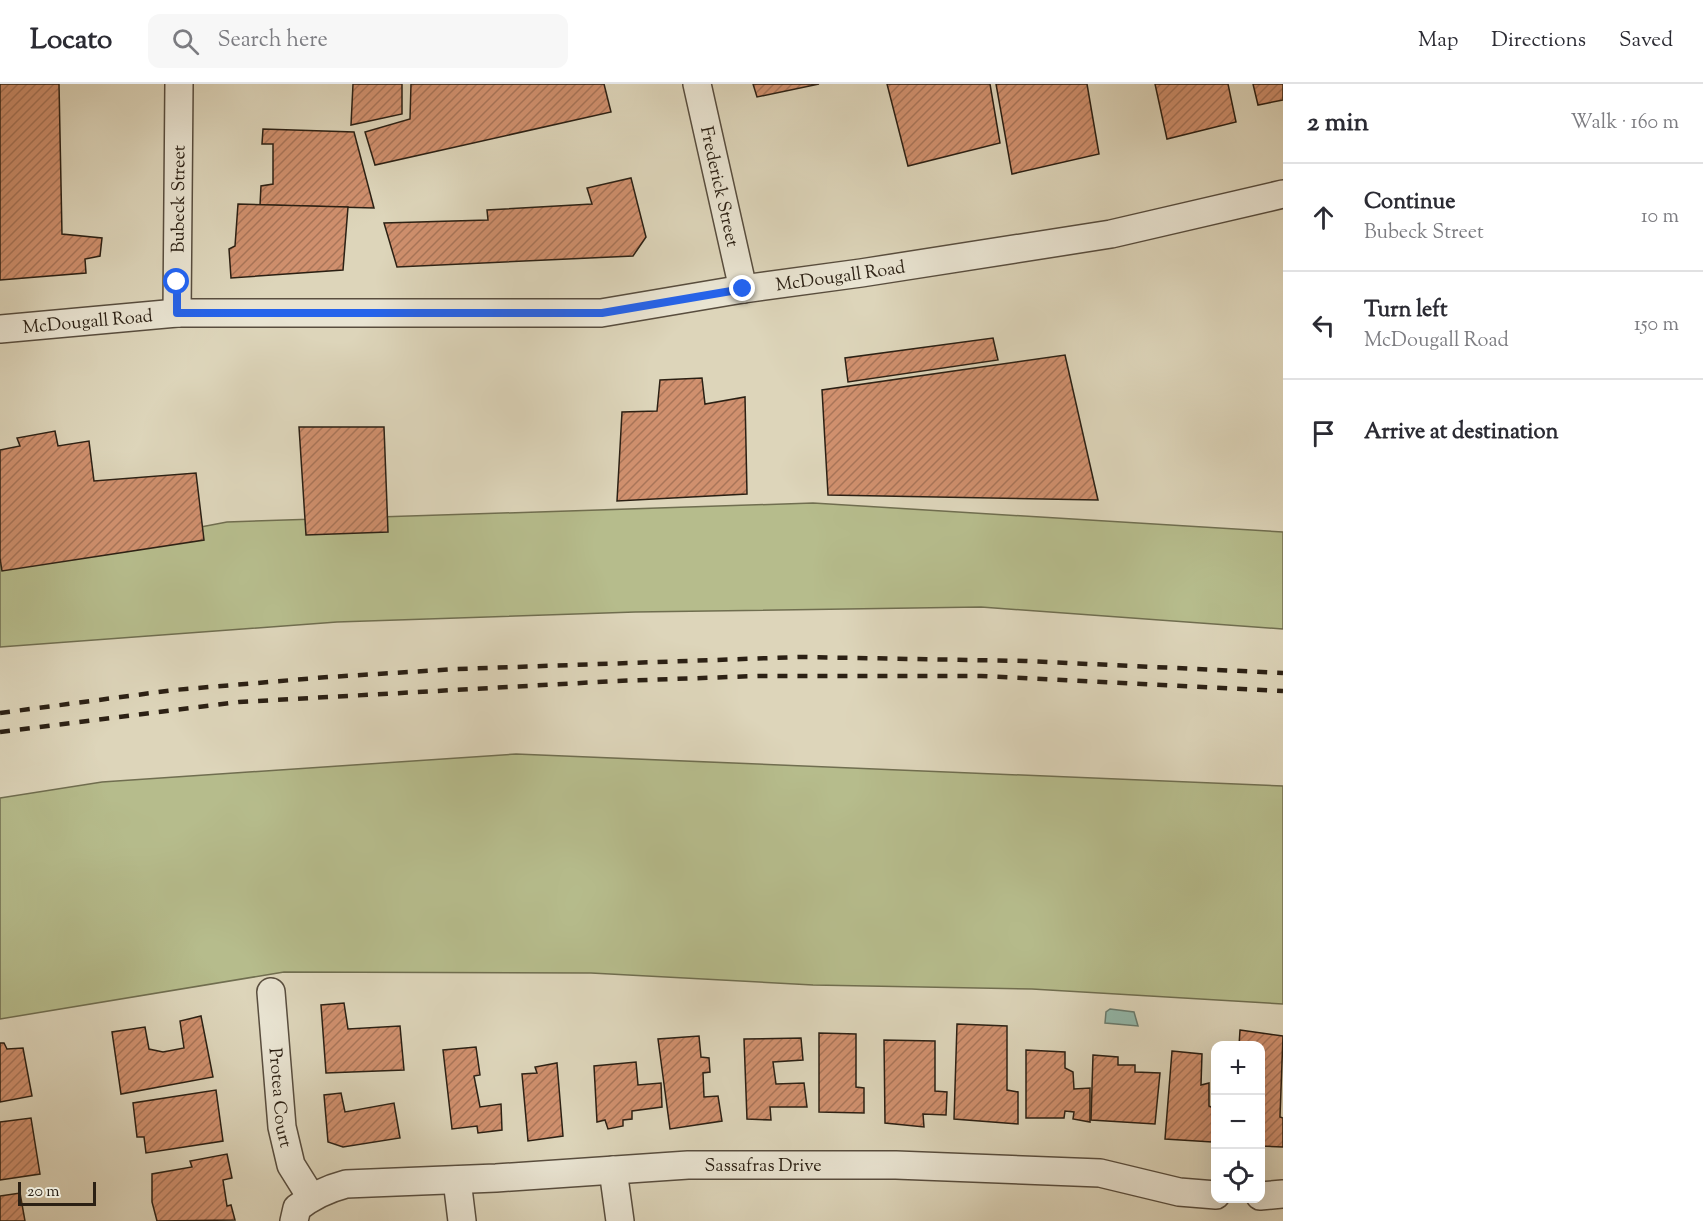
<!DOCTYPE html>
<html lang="en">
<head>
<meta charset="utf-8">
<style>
	body { margin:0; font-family:"Sorts Mill Goudy",serif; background:#f7f7f7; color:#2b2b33 }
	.controls { position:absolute; right:18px; bottom:18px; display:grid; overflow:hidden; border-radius:12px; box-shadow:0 6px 24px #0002 }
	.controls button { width:54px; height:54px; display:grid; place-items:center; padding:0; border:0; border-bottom:2px solid #e1e1e2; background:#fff; color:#2b2b33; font:30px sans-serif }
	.scale { position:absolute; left:18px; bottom:15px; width:78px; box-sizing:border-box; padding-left:6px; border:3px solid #2b2014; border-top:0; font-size:16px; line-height:21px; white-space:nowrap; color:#2b2014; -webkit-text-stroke:4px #e9e4d2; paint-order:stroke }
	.stop { position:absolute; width:18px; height:18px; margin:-14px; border:4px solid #2563eb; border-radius:50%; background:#fff }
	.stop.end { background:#2563eb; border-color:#fff; box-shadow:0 2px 6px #0008 }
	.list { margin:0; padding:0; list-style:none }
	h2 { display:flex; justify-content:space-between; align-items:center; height:78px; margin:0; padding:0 24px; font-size:26px }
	h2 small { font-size:20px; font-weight:400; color:#7c7c81 }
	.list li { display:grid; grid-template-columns:39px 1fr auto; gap:18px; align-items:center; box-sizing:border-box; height:108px; padding:0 24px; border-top:2px solid #e1e1e2 }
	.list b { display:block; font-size:22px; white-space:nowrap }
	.list p { margin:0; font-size:20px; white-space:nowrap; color:#7c7c81 }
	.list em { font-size:20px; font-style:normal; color:#7c7c81 }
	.icon { flex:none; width:33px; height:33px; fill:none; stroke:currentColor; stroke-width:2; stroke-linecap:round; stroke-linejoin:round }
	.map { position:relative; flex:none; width:1283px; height:1137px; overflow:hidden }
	header { display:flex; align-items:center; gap:36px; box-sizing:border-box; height:84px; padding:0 30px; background:#fff; border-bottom:2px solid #e1e1e2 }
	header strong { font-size:28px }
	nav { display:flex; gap:33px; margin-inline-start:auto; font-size:21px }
	.search { width:420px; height:54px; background:#f7f7f7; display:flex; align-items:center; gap:15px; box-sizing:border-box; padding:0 21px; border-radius:12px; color:#7c7c81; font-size:22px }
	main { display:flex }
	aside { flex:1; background:#fff }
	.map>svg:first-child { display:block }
	.grass { fill:#b6bc8c; stroke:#706e50; stroke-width:1.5 }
	.water { fill:#93b9ab; stroke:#697c6f; stroke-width:1.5 }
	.building { fill:url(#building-hatch); stroke:#2b2014; stroke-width:1.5 }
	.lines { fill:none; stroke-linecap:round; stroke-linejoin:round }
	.street-casing { stroke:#584d3e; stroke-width:30 }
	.street { stroke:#e9e4d2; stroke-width:27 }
	.rail { stroke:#2b2014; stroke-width:4.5; stroke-dasharray:10 10; stroke-linecap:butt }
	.route { stroke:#2563eb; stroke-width:8 }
	.labels { text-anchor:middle; stroke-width:4.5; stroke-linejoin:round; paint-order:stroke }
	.street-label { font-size:18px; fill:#2b2014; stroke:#e9e4d2 }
</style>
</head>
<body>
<header>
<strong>Locato</strong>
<div class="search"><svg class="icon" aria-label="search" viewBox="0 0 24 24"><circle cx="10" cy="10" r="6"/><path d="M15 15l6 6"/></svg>Search here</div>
<nav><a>Map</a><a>Directions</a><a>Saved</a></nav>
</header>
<main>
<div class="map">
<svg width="1283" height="1137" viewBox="0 0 1283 1137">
	<defs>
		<pattern id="building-hatch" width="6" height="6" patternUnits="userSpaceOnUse" patternTransform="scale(1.5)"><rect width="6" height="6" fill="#d0906e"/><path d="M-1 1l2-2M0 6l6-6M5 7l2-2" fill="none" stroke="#a97559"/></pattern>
	</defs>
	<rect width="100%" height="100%" fill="#ddd5ba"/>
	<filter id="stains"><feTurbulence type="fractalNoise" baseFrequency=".00333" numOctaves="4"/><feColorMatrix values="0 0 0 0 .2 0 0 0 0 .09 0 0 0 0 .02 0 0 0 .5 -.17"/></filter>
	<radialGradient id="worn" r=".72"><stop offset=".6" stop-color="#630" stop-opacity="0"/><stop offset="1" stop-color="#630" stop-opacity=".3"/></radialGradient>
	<g class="grass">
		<path d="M813,419L1283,448V545L981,523L635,528L337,538L0,563V481L227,438Z"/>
		<path d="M516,670L1283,702V920L1032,905L813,901L591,889L284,888L0,935V714L102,698Z"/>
	</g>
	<path class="water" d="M1110,925L1134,928L1138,942L1105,939L1106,928Z"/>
	<g class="building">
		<path d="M0,0H59L62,150L102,154L100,172L85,175L86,189L0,196Z"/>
		<path d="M353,0H402V30L351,41Z"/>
		<path d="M411,0H604L611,28L375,81L365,48L410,35Z"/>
		<path d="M753,0H819L757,13Z"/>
		<path d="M887,0H990L1000,59L908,82Z"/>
		<path d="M996,0H1087L1099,70L1012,90Z"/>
		<path d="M1155,0H1228L1236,38L1167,55Z"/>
		<path d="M1253,0H1283V16L1258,21Z"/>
		<path d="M263,45L354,48L374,124L260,121L261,102L273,100V60H262Z"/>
		<path d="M631,94L646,153L633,172L397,183L384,139L488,136L487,126L592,120L587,104Z"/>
		<path d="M238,120L348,123L343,186L231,194L229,165L235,162Z"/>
		<path d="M993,254L998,276L848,298L845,274Z"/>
		<path d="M1065,271L1098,416L828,411L822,306Z"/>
		<path d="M702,294L705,320L745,313L747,410L617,417L622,328L657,327L660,296Z"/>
		<path d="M299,343H384L388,448L306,451Z"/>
		<path d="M55,347L58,362L89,357L94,397L196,389L204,456L2,487L0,474V366L20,362L17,354Z"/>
		<path d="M344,919L348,945L400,942L404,986L326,989L321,921Z"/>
		<path d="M201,932L213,993L121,1010L112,948L145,943L149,965L163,968L184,964L180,937Z"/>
		<path d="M957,940L1007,942V1006L1018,1008V1040L954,1035Z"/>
		<path d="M1240,946L1283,952L1280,1033L1283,1034V1063L1260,1062V962H1239Z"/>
		<path d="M819,949L856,950V1003L864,1004V1029L819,1028Z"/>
		<path d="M699,952L701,973L709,974L710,988L703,989L704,1013L718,1012L722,1037L670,1045L658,955Z"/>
		<path d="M801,954L803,976L773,978L776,1000L804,999L807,1023H770L771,1036L747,1035L744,955Z"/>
		<path d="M884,956L935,957V1007L947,1008L946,1031L923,1030L924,1043L885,1039Z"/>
		<path d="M0,959H4L7,965L23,964L32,1012L0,1018Z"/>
		<path d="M476,963L480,991L474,992L480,1023L501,1020L502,1046L478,1049L477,1042L452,1045L443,966Z"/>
		<path d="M1026,966L1065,968V984L1073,988L1074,1005L1090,1004V1038L1073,1035L1074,1028L1065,1027L1064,1034H1026Z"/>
		<path d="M1172,967L1202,970L1201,1001L1209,999V1022L1213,1024L1212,1058L1165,1055Z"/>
		<path d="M1093,971L1118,973V981H1135V988L1160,989L1155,1040L1091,1036Z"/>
		<path d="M636,978L638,1001L661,999L662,1023L632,1027V1035L623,1036V1042L608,1045L605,1036L597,1038L594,982Z"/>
		<path d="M557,979L563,1052L528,1057L522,990L537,989L535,983Z"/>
		<path d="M216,1006L223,1057L146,1069L144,1053H137L133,1019Z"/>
		<path d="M341,1009L345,1028L394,1019L400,1054L343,1063L328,1058L324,1011Z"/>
		<path d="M31,1034L40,1090L0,1096V1038Z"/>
		<path d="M227,1070L232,1094L223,1096L227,1122L231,1121L235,1136L157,1137L152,1118V1090L192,1083L190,1077Z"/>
		<path d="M20,1109L25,1137H0V1112Z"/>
	</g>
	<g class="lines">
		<defs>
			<g id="street">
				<path id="s1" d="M697,0L743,205"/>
				<path id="s2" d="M177,229L179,0"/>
				<path id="s3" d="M0,245L177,229H601L743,205L861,189L1111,150L1283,110"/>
				<path id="s4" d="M271,908L282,1043L291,1081L311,1113"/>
				<path d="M613,1086L620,1137"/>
				<path d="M457,1096L462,1137"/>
				<path d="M1260,1112L1283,1110"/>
				<path id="s5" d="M294,1137L297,1124C312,1112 327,1105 346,1100L496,1094L688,1081H896L1100,1089L1179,1108L1216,1111"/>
			</g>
		</defs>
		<use href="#street" class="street-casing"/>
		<use href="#street" class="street"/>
		<g class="rail">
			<path d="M0,629L174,606L328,593L457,585L801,573L1025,577L1283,589"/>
			<path d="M0,648L239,618L616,597L758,592H981L1283,607"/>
		</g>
	</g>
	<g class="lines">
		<path class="route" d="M177,198V229H602L743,205"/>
	</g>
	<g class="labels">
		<g class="street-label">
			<text dy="6" stroke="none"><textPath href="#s1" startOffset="105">Frederick Street</textPath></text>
			<text dy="6" stroke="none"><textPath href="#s2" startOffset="114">Bubeck Street</textPath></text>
			<text dy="6" stroke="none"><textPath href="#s3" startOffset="844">McDougall Road</textPath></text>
			<text dy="6" stroke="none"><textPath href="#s3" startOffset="88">McDougall Road</textPath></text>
			<text dy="6" stroke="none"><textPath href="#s4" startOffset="106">Protea Court</textPath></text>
			<text dy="6" stroke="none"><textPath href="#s5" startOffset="486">Sassafras Drive</textPath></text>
		</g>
	</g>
	<rect width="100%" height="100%" filter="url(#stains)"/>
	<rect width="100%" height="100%" fill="url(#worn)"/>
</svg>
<div class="controls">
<button>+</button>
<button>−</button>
<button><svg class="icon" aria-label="locate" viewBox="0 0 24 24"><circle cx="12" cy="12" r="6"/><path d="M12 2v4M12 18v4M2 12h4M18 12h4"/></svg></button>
</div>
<div class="scale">20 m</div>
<div class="stop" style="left:177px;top:198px"></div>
<div class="stop end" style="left:743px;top:205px"></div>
</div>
<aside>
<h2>2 min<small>Walk · 160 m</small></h2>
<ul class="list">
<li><svg class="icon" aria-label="ahead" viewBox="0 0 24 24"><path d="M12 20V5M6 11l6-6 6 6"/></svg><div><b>Continue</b><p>Bubeck Street</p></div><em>10 m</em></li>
<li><svg class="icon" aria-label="left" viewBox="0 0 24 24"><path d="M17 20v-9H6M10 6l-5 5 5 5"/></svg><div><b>Turn left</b><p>McDougall Road</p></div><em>150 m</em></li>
<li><svg class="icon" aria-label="arrive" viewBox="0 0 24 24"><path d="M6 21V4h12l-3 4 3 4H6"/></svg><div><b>Arrive at destination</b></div></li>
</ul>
</aside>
</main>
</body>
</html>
